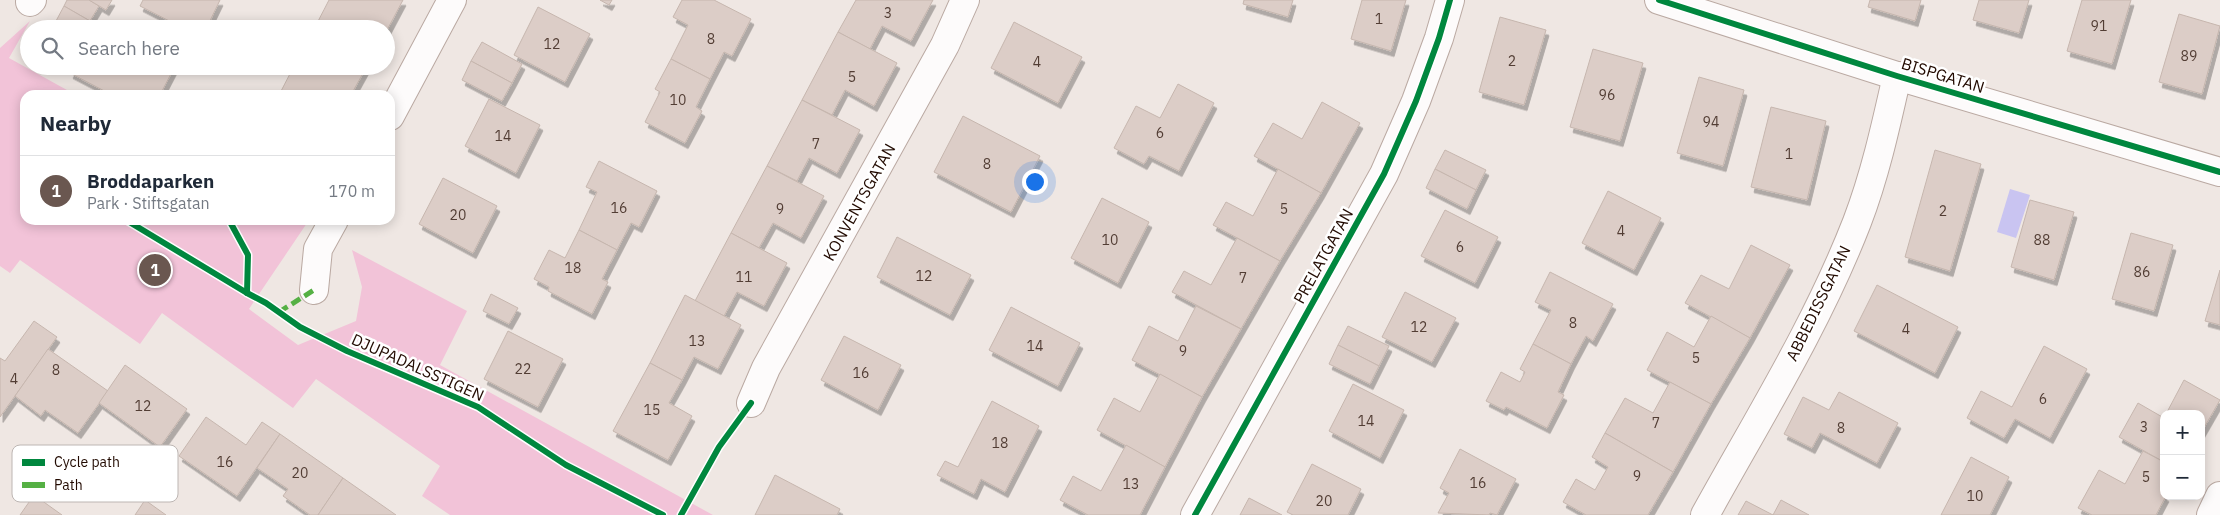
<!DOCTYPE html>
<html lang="en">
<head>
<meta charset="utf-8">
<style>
	body { margin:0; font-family:"IBM Plex Sans",sans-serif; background:#f6f6f7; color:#1f2937 }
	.controls { position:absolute; right:15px; bottom:15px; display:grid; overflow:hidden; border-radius:10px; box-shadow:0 2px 12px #0003 }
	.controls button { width:45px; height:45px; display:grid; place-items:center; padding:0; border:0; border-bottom:1px solid #e0e1e3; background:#fff; color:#1f2937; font:25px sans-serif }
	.you { position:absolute; left:1034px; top:181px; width:18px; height:18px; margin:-12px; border:4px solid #fff; border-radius:50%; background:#1a73e8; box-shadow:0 0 0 8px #1a73e833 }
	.badge { display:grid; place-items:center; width:32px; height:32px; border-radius:50%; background:#6a5750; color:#fff; font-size:16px; font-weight:700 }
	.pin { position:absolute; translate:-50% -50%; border:2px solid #fff; box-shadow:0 1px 5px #0006 }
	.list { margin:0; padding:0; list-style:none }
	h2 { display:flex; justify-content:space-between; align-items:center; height:65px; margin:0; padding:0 20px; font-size:21px }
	h2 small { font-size:16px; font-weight:400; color:#747a83 }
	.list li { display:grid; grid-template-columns:32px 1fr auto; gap:15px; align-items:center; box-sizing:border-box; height:70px; padding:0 20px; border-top:1px solid #e0e1e3 }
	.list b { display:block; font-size:19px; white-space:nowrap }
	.list p { margin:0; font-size:16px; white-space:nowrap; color:#747a83 }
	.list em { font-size:16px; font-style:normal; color:#747a83 }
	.icon { flex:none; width:28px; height:28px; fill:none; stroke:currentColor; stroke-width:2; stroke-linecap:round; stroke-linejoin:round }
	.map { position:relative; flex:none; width:2220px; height:515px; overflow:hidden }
	.search { position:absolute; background:#fff; box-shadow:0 2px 12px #0003; left:20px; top:20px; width:375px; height:55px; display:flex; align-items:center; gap:12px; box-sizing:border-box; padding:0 18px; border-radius:28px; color:#747a83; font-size:19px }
	.panel { position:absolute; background:#fff; box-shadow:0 2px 12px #0003; left:20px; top:90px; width:375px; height:135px; border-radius:15px }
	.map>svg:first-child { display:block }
	.green { fill:#f2c3d8 }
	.water { fill:#c9c4f1 }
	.building { fill:#dccdc7; stroke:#c6b6ae; filter:url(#shadow) }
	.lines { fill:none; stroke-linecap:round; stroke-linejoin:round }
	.minor-casing { stroke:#baa9a2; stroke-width:30 }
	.minor { stroke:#fdfbfb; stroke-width:28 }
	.quiet { stroke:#55b044; stroke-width:5; stroke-dasharray:10 5; stroke-linecap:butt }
	.cycleway-casing { stroke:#fff; stroke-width:9 }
	.cycleway { stroke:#00873e; stroke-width:6 }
	.labels { text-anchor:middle; stroke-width:5; stroke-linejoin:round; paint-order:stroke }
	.number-label { font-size:14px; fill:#523d34 }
	.street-label { font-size:16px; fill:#220a01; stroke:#fff }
	.key { fill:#fff; stroke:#bdb6b3; stroke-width:1 }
	.key-label { font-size:14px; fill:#220a01 }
</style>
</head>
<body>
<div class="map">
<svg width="2220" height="515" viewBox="0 0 2220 515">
	<defs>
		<filter id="shadow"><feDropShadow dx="3" dy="5.5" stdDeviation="0" flood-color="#0004"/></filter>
	</defs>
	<rect width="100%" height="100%" fill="#efe7e3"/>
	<path class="green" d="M30,21L9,58L76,95H25V220H302L307,223L249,309L298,345L356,321L362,287L352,250L467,311L440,365L713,515H450L422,496L440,466L316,379L293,408L162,313L140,344L20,260L10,273L0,266V48Z"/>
	<path class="water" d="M2010,189L2030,195L2016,238L1997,232Z"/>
	<g class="building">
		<path d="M67,0H89L99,6L90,21L64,6Z"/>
		<path d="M89,0H112L106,10Z"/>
		<path d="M143,0H220L206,29H185L140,6Z"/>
		<path d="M329,0H403L386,32V29H358L353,26L352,29H314Z"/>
		<path d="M600,0H612L609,5Z"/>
		<path d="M682,0H714L751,19L732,56L724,52L710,79L671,59L688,25L673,17Z"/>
		<path d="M856,0H933L911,41L882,26L870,49L838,32Z"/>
		<path d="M1244,0H1293L1288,17L1243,4Z"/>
		<path d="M1362,0H1406L1391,51L1351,39Z"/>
		<path d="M1870,0H1921L1915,21L1868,7Z"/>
		<path d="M1979,0H2029L2019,33L1973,20Z"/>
		<path d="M2082,0H2131L2112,64L2067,51Z"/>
		<path d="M64,6L90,21L86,29H71L56,21Z"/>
		<path d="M538,7L590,34L565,82L514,55Z"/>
		<path d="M2179,14L2220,26L2202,94L2159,82Z"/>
		<path d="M1500,17L1546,30L1524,105L1479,92Z"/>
		<path d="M1014,22L1082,57L1058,103L991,68Z"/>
		<path d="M96,24L105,29H93Z"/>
		<path d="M838,32L897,63L874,106L845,90L832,115L802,100Z"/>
		<path d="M482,42L522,64L512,83L471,61Z"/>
		<path d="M1593,49L1643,63L1620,141L1570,127Z"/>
		<path d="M671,59L710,79L696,107L702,111L685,143L645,122L660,92L655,89Z"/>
		<path d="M471,61L512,83L502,101L462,80Z"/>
		<path d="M74,66H175L160,95H112L70,73Z"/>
		<path d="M294,66H367L351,95H324L316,91L314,95H279Z"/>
		<path d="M1699,77L1744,90L1723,166L1677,153Z"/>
		<path d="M1178,84L1214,103L1179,171L1149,156L1144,164L1114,148L1136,106L1160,118Z"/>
		<path d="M489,99L540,125L516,173L465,146Z"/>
		<path d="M802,100L860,130L837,173L809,158L797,181L767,166Z"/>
		<path d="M1322,102L1360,123L1321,193L1254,156L1273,123L1302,139Z"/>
		<path d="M1771,107L1826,121L1807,200L1751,187Z"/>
		<path d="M963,116L1040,156L1011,212L934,172Z"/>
		<path d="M1445,150L1486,170L1476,190L1435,169Z"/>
		<path d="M1935,150L1981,164L1950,271L1905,257Z"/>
		<path d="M599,161L657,191L639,227L631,223L617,250L579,230L597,192L586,187Z"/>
		<path d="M767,166L824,196L801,238L773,223L759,248L731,233Z"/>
		<path d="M1278,169L1321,193L1280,261L1213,225L1226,202L1253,216Z"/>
		<path d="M1435,169L1476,190L1467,209L1426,188Z"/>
		<path d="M443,178L497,206L473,253L419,224Z"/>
		<path d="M1608,191L1661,218L1634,270L1582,243Z"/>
		<path d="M1102,198L1149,222L1118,283L1071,258Z"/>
		<path d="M2030,200L2074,212L2054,280L2011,267Z"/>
		<path d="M1445,210L1498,237L1475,283L1421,256Z"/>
		<path d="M579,230L617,250L602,279L608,282L592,314L548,291L549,287L534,279L549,250L565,258Z"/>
		<path d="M731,233L787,263L764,306L737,292L724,316L695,301Z"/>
		<path d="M2131,233L2173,245L2154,311L2112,299Z"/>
		<path d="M897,237L971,275L950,315L877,277Z"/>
		<path d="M1237,238L1280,261L1241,329L1172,292L1184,271L1211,285Z"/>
		<path d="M1751,245L1790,265L1750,338L1685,303L1701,275L1729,289Z"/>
		<path d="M2220,270V325L2205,321Z"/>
		<path d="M1550,272L1613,304L1593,341L1586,336L1571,364L1533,344L1551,310L1535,302Z"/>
		<path d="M1877,285L1958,327L1935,373L1854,331Z"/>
		<path d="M1405,292L1456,318L1432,362L1382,337Z"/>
		<path d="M491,294L518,308L509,324L483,311Z"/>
		<path d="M685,295L741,325L718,369L694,357L682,380L650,363Z"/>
		<path d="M1196,306L1241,329L1202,397L1132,360L1149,326L1178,341Z"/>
		<path d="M1011,307L1080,343L1058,386L989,350Z"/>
		<path d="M1711,316L1750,338L1711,404L1647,370L1667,332L1694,347Z"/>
		<path d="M34,321L57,337L0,417V358L5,361Z"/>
		<path d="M1348,326L1389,346L1379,366L1338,345Z"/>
		<path d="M508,331L563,359L538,407L484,379Z"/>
		<path d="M844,336L901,365L878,410L821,380Z"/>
		<path d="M1533,344L1571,364L1558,392L1564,395L1547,428L1506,407L1504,410L1486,401L1501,372L1520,382L1525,372L1520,369Z"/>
		<path d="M1338,345L1379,366L1370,384L1329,364Z"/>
		<path d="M2044,346L2087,369L2050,438L2015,419L2004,438L1967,418L1981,391L2012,407Z"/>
		<path d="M48,349L108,391L78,433L45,410L41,416L15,396Z"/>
		<path d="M650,363L682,380L669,403L692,416L668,460L613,431Z"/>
		<path d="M125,365L187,409L160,447L99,403Z"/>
		<path d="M1160,374L1202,397L1165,467L1097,430L1114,398L1140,412Z"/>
		<path d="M2184,380L2220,400L2201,433V414H2166Z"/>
		<path d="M1670,382L1711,404L1673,472L1605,433L1625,398L1653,413Z"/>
		<path d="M1353,384L1404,410L1380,458L1329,431Z"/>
		<path d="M1839,392L1898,423L1877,463L1820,433L1812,448L1784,434L1803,397L1829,410Z"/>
		<path d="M992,401L1039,426L1005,492L981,479L974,494L937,475L945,461L958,467Z"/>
		<path d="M2138,403L2164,418V462L2119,437Z"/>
		<path d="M206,417L246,445L262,422L280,434L237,496L179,456Z"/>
		<path d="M1605,433L1673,472L1648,515H1586L1563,502L1576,479L1595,490L1608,467L1592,457Z"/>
		<path d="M280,434L343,478L318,515H310L283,496L288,489L257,468Z"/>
		<path d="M1126,445L1165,467L1140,515H1088L1060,500L1073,476L1101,491Z"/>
		<path d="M1460,449L1516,479L1497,515L1490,513L1489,515L1438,513L1449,493L1440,488Z"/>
		<path d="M2143,451L2164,462V496H2166L2156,515H2092L2078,508L2099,470L2125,484Z"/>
		<path d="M1971,457L2009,477L1990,515H1941Z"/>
		<path d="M1312,464L1361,489L1348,515H1293L1287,512Z"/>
		<path d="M775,475L840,509L837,515H755Z"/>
		<path d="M343,478L396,515H318Z"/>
		<path d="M34,495L62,515H20Z"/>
		<path d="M1249,498L1282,515H1240Z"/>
		<path d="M145,500L166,515H135Z"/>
		<path d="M1781,500L1809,515H1773Z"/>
		<path d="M1746,501L1773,515H1738Z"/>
	</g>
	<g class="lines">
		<defs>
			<g id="minor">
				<path d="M1659,0L1897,76L2220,172"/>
				<path d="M30,2L32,0"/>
				<path d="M390,116L452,0"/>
				<path d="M314,290L318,249L334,220"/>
				<path d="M751,403L766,368L945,45L965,0"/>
				<path d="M1195,515L1384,174L1416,101L1439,38L1450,0"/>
				<path d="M1705,515C1758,419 1817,325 1857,222C1875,175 1886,125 1897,76"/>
				<path d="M2211,515L2220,496"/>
			</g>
		</defs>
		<use href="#minor" class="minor-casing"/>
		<use href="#minor" class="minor"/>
		<path class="quiet" d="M279,312L314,290"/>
		<defs>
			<g id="cycleway">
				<path d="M1659,0L1897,76L2220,172"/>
				<path d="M126,220L247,293L266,303L300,327L347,351L478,407L566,465L663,515"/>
				<path d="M229,220L248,255L247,293"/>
				<path d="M681,515L719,447L751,403"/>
				<path d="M1195,515L1384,174L1416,101L1439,38L1450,0"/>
			</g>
		</defs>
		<use href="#cycleway" class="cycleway-casing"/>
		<use href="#cycleway" class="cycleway"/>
	</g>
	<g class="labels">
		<g class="number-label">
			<text x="888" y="18">3</text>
			<text x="1379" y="24">1</text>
			<text x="2099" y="31">91</text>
			<text x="711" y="44">8</text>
			<text x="552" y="49">12</text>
			<text x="2189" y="61">89</text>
			<text x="1512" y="66">2</text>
			<text x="1037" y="67">4</text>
			<text x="852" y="82">5</text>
			<text x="1607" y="100">96</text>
			<text x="678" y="105">10</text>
			<text x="1711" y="127">94</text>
			<text x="1160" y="138">6</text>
			<text x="503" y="141">14</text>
			<text x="816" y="149">7</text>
			<text x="1789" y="159">1</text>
			<text x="987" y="169">8</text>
			<text x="619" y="213">16</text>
			<text x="780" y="214">9</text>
			<text x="1284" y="214">5</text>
			<text x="1943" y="216">2</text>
			<text x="458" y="220">20</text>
			<text x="1621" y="236">4</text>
			<text x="1110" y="245">10</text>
			<text x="2042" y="245">88</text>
			<text x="1460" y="252">6</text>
			<text x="573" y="273">18</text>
			<text x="2142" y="277">86</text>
			<text x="924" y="281">12</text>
			<text x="744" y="282">11</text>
			<text x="1243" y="283">7</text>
			<text x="1573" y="328">8</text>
			<text x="1419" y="332">12</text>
			<text x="1906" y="334">4</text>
			<text x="697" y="346">13</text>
			<text x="1035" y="351">14</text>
			<text x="1183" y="356">9</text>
			<text x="1696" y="363">5</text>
			<text x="523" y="374">22</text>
			<text x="56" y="375">8</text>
			<text x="861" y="378">16</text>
			<text x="14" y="384">4</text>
			<text x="2043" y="404">6</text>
			<text x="143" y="411">12</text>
			<text x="652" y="415">15</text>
			<text x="1366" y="426">14</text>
			<text x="1656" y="428">7</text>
			<text x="2144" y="432">3</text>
			<text x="1841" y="433">8</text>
			<text x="1000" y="448">18</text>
			<text x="225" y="467">16</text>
			<text x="300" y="478">20</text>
			<text x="1637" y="481">9</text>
			<text x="2146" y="482">5</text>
			<text x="1478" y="488">16</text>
			<text x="1131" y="489">13</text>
			<text x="1975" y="501">10</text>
			<text x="1324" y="506">20</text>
		</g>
		<g class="street-label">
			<text transform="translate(1943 75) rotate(17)" y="6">BISPGATAN</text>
			<text transform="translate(859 202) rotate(-61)" y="6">KONVENTSGATAN</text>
			<text transform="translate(1323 256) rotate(-61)" y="6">PRELATGATAN</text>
			<text transform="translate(1818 303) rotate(-64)" y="6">ABBEDISSGATAN</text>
			<text transform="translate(418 367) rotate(24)" y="6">DJUPADALSSTIGEN</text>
		</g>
	</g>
	<rect x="12" y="445" width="166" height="57" rx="8" class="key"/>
	<rect x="22" y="459" width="23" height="7" fill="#00873e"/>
	<rect x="22" y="482" width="23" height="6" fill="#55b044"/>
	<g class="key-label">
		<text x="54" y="467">Cycle path</text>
		<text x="54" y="490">Path</text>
	</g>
</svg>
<div class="controls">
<button>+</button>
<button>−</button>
</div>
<div class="you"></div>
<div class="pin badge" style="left:155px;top:270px">1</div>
<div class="search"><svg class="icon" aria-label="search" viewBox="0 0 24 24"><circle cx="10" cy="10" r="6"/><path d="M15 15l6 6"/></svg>Search here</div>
<section class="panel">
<h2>Nearby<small></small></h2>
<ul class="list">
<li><span class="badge">1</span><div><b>Broddaparken</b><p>Park · Stiftsgatan</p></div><em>170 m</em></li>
</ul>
</section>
</div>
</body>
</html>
